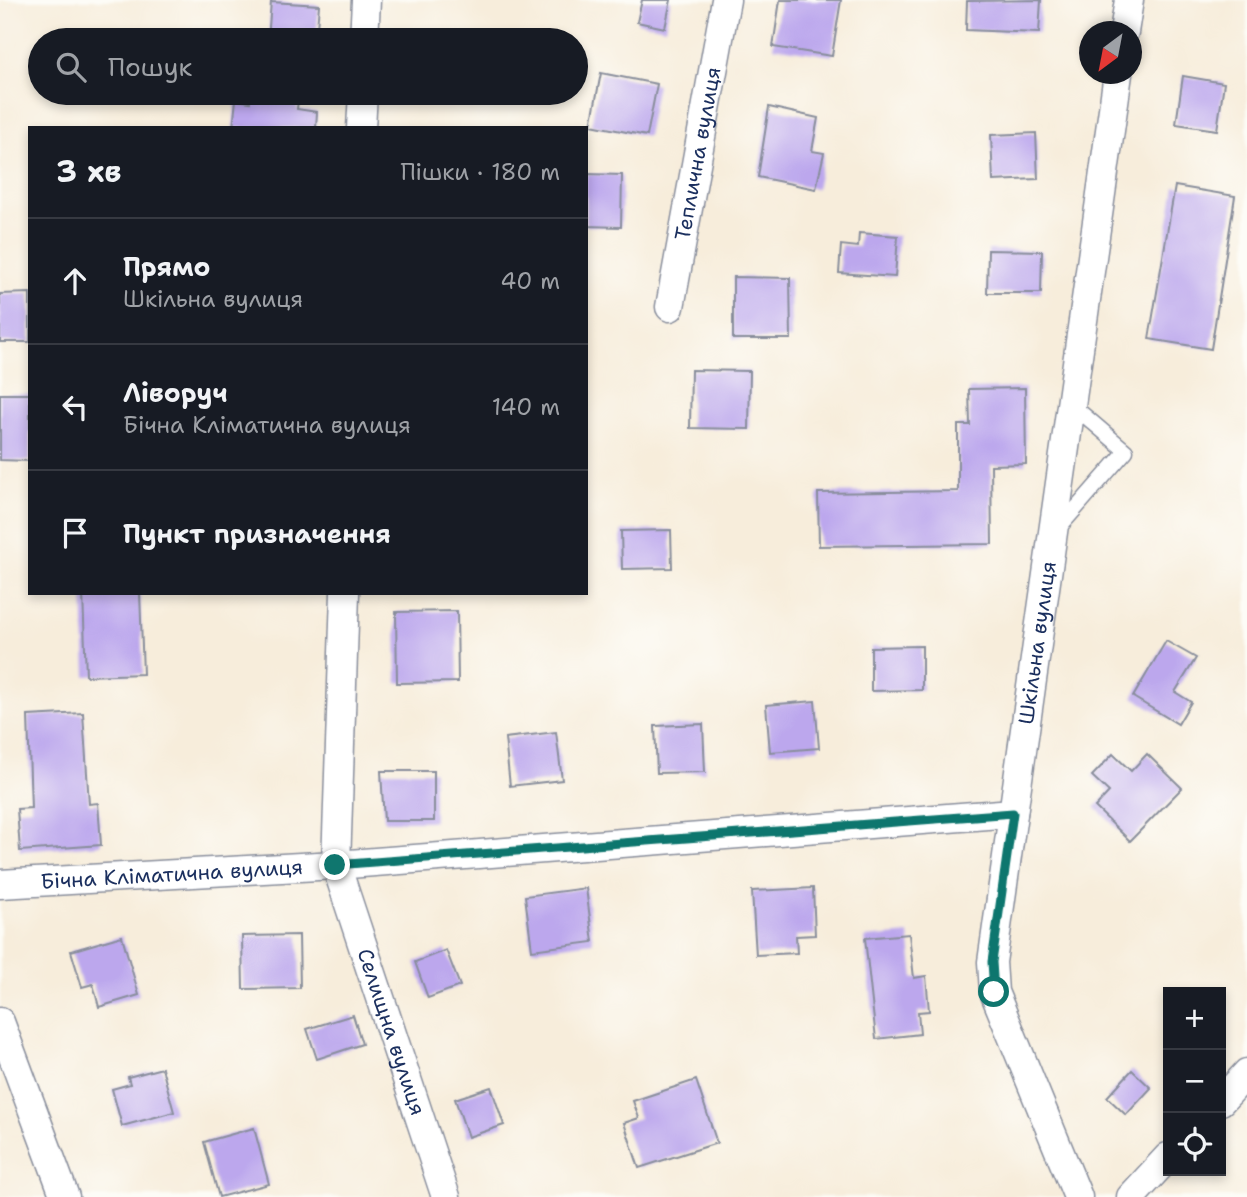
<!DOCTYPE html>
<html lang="uk">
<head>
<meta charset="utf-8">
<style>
	body { margin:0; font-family:"Shantell Sans",sans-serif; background:#20242c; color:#f1f3f6 }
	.controls { position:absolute; right:21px; bottom:21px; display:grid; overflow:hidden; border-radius:0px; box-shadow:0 4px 10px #0003 }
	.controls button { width:63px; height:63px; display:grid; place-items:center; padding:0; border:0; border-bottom:2px solid #363941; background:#171b24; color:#f1f3f6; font:35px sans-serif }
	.compass { position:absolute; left:1079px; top:21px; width:63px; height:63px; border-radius:50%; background:#171b24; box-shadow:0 4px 10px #0003; rotate:212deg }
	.stop { position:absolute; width:21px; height:21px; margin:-16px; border:5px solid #0f766e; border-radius:50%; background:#fff }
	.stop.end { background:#0f766e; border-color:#fff; box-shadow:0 2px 7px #0008 }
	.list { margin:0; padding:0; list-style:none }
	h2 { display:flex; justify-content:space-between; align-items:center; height:91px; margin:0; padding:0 28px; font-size:30px }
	h2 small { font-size:23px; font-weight:400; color:#9ea1a6 }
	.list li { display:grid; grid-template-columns:46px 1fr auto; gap:21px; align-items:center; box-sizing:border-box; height:126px; padding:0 28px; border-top:2px solid #363941 }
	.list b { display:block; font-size:26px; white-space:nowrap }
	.list p { margin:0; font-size:23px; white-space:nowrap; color:#9ea1a6 }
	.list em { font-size:23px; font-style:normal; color:#9ea1a6 }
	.icon { flex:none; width:38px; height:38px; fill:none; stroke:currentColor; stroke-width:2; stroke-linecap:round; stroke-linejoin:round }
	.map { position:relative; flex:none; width:1247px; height:1197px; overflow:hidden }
	.search { position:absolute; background:#171b24; box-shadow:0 4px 10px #0003; left:28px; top:28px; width:560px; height:77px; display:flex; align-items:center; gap:18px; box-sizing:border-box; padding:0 24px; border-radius:38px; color:#9ea1a6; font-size:26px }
	.panel { position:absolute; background:#171b24; box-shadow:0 4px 10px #0003; left:28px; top:126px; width:560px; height:469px; border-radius:0px }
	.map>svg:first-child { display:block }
	.building { fill:#bca7ed }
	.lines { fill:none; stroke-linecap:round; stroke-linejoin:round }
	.lane-casing { stroke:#898e9c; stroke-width:17 }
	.street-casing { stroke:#898e9c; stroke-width:31 }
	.lane { stroke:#fff; stroke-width:14 }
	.street { stroke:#fff; stroke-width:28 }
	.route { stroke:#0f766e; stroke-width:9 }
	.labels { text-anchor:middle; stroke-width:5; stroke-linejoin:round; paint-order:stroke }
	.street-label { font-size:21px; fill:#1b2f5e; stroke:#fdfcf7 }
</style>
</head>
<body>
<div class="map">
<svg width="1247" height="1197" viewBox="0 0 1247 1197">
	<rect width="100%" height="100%" fill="#fdfcf7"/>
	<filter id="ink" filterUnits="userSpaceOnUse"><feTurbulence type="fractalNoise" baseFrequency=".0143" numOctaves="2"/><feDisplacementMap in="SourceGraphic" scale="14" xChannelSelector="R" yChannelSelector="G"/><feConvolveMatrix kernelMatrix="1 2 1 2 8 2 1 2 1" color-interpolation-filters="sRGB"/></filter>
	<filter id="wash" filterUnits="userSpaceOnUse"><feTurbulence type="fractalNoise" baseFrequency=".00686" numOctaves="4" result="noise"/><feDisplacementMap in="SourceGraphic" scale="28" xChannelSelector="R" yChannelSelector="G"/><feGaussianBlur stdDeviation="1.57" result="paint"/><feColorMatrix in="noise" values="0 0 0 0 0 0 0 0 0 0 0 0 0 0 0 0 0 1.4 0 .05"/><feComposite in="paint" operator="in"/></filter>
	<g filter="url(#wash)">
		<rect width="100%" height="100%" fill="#f7eddb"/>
		<g id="blocks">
			<g class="building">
				<path d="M642,0H671L665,28L637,22Z"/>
				<path d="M780,0H841L832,56L773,47Z"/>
				<path d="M1041,0L1039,33L966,30L967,1Z"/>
				<path d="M271,2L319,5L316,40H268Z"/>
				<path d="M601,73L657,84L647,136L591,125Z"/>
				<path d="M1183,76L1224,83L1217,130L1176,124Z"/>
				<path d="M251,93H299L297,109L317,112L316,128H233L236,100L250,102Z"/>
				<path d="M769,107L818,118L812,151L824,153L816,189L758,177Z"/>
				<path d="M1036,133L1038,179L993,181L991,135Z"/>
				<path d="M586,174L622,175L621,227L586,226Z"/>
				<path d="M1175,186L1235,196L1211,349L1149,339Z"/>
				<path d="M859,233L898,236L895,277L839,273L841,245L858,247Z"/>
				<path d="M988,250L1042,251L1041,293H987Z"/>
				<path d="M733,277L790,278L791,339H733Z"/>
				<path d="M30,293V342H0V294Z"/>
				<path d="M691,370L750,371L749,429L690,428Z"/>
				<path d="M1025,388L1026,464L991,465L992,544L819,546L818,493L958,491V425H970L969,389Z"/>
				<path d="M0,394H30V461L0,460Z"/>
				<path d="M671,530L672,568L622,569L621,531Z"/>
				<path d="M83,593H140L143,674L86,676Z"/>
				<path d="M457,611L458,682L397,683L396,612Z"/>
				<path d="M1166,641L1196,658L1175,692L1191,702L1178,724L1133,697Z"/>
				<path d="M922,646V690L871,691V647Z"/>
				<path d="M815,701L819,748L770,752L766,705Z"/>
				<path d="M83,713L89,804L98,803L101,845L20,851L17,809L31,808L28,716Z"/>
				<path d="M703,724L705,772L657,773L655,726Z"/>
				<path d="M556,732L562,780L510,786L505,738Z"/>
				<path d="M1113,754L1131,771L1147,754L1182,788L1130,841L1095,807L1109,792L1092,776Z"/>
				<path d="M381,771H434V821H384Z"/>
				<path d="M586,888L593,942L532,950L525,896Z"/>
				<path d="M813,888L815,935L796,936L797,953L756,955L752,891Z"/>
				<path d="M909,934L914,978L926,976L929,1011L918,1012L920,1034L876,1039L865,938Z"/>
				<path d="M299,935L300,988L243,989L242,936Z"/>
				<path d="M122,936L139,995L99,1007L93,984L82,987L71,951Z"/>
				<path d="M446,950L460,986L428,998L415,962Z"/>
				<path d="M353,1015L362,1044L317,1059L307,1029Z"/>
				<path d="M162,1068L174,1112L122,1126L112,1089L130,1084L128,1077Z"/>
				<path d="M1132,1070L1151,1088L1126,1115L1107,1097Z"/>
				<path d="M696,1080L717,1143L639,1168L624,1123L639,1118L633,1101Z"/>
				<path d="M491,1087L504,1125L468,1137L455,1099Z"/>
				<path d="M254,1128L269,1184L219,1197L204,1142Z"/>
			</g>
		</g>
	</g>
	<g filter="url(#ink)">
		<use href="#blocks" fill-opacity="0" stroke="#898e9c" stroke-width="2"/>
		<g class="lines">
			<defs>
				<path id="lane" d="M1058,529L1126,451L1071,404"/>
				<g id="street">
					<path d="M1124,32L1129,0"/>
					<path d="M364,40L366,0"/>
					<path d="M361,128L363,93"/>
					<path id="s1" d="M670,307L726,0"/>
					<path id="s2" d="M345,593L336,865L446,1197"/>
					<path id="s3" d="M0,884L336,865L1013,813"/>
					<path d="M0,1022L65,1197"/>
					<path d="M1221,1101L1247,1073"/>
					<path id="s4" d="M1078,1197L994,992L992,962L1118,74"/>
					<path d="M1131,1197L1168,1157"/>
				</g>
			</defs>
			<use href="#lane" class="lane-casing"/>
			<use href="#street" class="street-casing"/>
			<use href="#lane" class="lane"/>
			<use href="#street" class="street"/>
		</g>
	</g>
	<g class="lines" filter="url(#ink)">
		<path class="route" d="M335,865L1013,813L992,962L994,992"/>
	</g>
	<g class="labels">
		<g class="street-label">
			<text dy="7" stroke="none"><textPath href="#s1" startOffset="156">Теплична вулиця</textPath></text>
			<text dy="7" stroke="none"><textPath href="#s4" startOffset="574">Шкільна вулиця</textPath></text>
			<text dy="7" stroke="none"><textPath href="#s3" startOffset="172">Бічна Кліматична вулиця</textPath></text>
			<text dy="7" stroke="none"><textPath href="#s2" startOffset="448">Селищна вулиця</textPath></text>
		</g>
	</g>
</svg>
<div class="controls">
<button>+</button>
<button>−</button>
<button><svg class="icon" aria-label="locate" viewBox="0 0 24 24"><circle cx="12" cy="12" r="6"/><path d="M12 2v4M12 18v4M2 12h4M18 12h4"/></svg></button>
</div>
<svg class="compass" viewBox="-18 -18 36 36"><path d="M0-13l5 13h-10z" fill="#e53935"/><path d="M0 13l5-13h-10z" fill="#9ea1a6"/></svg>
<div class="stop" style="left:994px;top:992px"></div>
<div class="stop end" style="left:335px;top:865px"></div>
<div class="search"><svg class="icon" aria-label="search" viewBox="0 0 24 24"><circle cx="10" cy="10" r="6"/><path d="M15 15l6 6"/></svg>Пошук</div>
<section class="panel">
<h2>3 хв<small>Пішки · 180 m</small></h2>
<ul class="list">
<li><svg class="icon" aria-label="ahead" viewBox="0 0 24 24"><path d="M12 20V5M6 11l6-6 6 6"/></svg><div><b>Прямо</b><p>Шкільна вулиця</p></div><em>40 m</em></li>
<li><svg class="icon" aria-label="left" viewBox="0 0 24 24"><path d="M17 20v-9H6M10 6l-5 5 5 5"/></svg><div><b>Ліворуч</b><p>Бічна Кліматична вулиця</p></div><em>140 m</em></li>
<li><svg class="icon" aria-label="arrive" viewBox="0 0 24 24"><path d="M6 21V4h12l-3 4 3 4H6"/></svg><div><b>Пункт призначення</b></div></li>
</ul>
</section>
</div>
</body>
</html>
